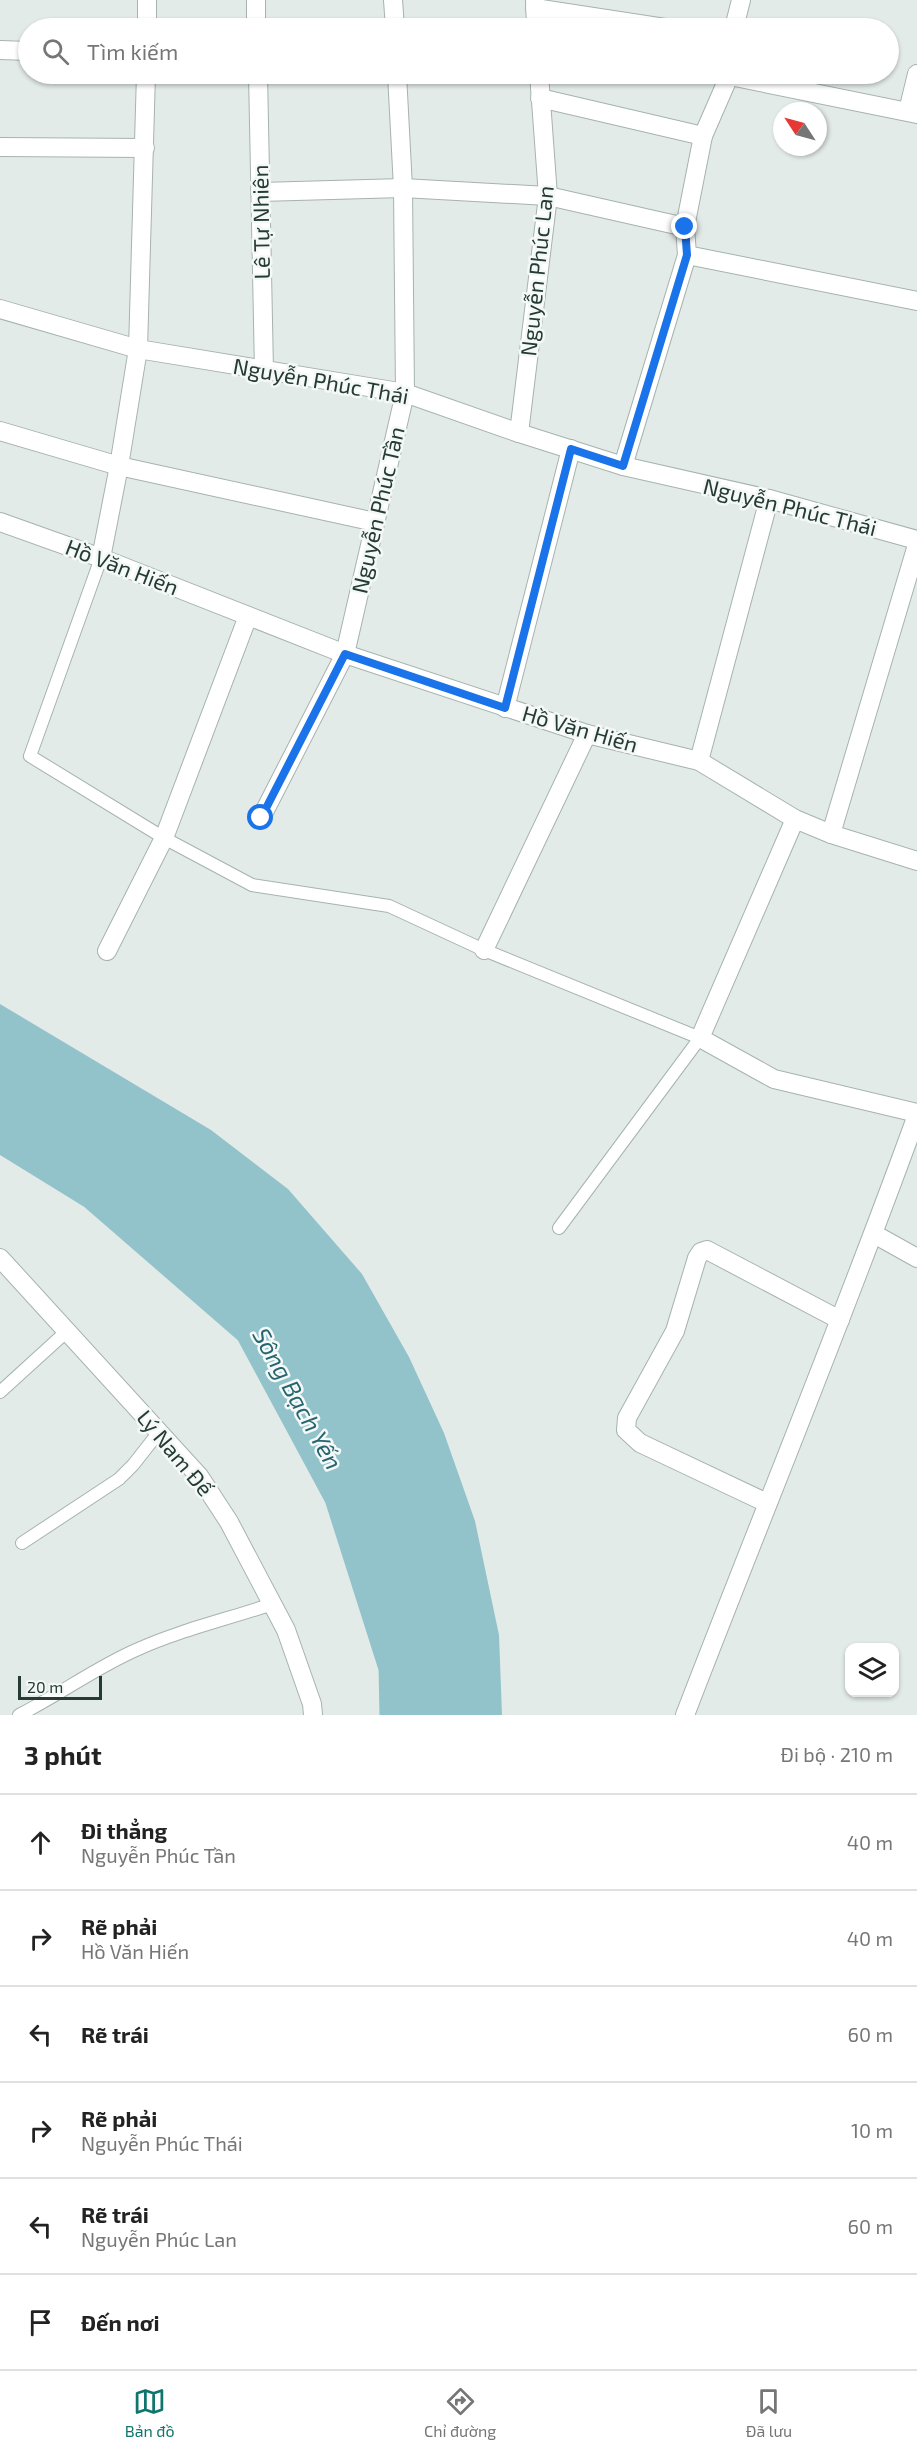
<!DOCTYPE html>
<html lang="vi">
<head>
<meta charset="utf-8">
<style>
	body { margin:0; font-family:"Exo 2",sans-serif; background:#f6f6f6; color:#222 }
	.controls { position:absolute; right:18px; bottom:18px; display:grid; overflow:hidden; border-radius:12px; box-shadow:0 2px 4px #0004 }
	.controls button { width:54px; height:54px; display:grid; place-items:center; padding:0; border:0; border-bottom:2px solid #e0e0e0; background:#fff; color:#222; font:30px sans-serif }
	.compass { position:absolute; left:773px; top:102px; width:54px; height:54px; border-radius:50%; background:#fff; box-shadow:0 2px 4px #0004; rotate:306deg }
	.scale { position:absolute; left:18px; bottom:15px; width:84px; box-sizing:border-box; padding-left:6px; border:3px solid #253b34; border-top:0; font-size:16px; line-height:21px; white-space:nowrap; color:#253b34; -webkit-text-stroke:4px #f4f8f6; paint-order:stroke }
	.stop { position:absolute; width:18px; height:18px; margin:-14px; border:4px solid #1a73e8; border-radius:50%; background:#fff }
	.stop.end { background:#1a73e8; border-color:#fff; box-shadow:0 2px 6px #0008 }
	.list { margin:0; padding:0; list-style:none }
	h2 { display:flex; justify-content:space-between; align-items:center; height:78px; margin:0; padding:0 24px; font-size:26px }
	h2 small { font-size:20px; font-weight:400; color:#767676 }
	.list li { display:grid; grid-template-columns:39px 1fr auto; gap:18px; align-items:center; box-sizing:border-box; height:96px; padding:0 24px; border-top:2px solid #e0e0e0 }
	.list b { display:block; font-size:22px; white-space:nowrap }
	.list p { margin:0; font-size:20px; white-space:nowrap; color:#767676 }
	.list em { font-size:20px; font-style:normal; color:#767676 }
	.icon { flex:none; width:33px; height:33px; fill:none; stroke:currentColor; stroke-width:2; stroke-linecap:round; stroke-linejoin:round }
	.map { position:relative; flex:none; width:917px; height:1715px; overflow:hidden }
	.search { position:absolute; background:#fff; box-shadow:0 2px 4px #0004; left:18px; right:18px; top:18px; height:66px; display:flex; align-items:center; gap:15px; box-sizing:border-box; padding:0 21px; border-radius:33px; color:#767676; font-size:22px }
	.sheet { height:654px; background:#fff }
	nav { display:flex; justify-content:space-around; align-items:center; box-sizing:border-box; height:84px; border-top:2px solid #e0e0e0; background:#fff; font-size:16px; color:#767676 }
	nav a { display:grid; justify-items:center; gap:3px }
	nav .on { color:#0f766e }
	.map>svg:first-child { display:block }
	.water { fill:#92c3ca }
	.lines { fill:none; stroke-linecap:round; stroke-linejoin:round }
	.river { stroke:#92c3ca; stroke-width:51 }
	.service-casing { stroke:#a6b3ae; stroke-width:14 }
	.minor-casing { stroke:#a6b3ae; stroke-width:20 }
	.tertiary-casing { stroke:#a6b3ae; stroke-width:20 }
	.service { stroke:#fff; stroke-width:12 }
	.minor { stroke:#fff; stroke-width:18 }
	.tertiary { stroke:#fff; stroke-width:18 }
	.route { stroke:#1a73e8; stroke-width:8 }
	.labels { text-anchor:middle; stroke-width:5; stroke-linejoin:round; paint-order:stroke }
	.street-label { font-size:22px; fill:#253b34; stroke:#f4f8f6 }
	.water-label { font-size:24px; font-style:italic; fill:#266570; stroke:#f4f8f6 }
</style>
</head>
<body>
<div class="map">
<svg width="917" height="1715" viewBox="0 0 917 1715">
	<rect width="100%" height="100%" fill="#e3ebe8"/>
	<path class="water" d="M0,1004L211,1130L288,1189L362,1274L409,1357L444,1433L475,1521L499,1635L502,1715H380L379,1601L357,1497L318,1411L276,1351L223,1288L124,1206L0,1125Z"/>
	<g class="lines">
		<path class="river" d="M0,1125L99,1186L258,1324L349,1493L404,1666L405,1715"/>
		<defs>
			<g id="service">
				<path d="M101,558L30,756L164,838L252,885L389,906L484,950L700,1038L559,1228"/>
				<path d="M0,1392L66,1332"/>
				<path d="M22,1543L119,1479L133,1465L159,1432"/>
				<path d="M19,1715C59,1695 95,1668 136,1650C177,1631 228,1619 272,1604"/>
			</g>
			<g id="minor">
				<path d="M256,0V28"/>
				<path d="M393,0L395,28"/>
				<path d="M535,0L536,28"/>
				<path d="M535,8L665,28"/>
				<path d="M147,28V0"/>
				<path d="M734,28L741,0"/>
				<path d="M0,50L28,51"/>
				<path d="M258,74L264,371"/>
				<path d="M730,76L917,114"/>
				<path d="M540,98L703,136"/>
				<path d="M908,111L917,74"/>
				<path d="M0,147L145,148"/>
				<path d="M260,192L403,188L548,196L685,227"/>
				<path d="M687,255L917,301"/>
				<path d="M0,309L138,349L405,393L519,433L623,466L769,499L917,540"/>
				<path d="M0,431L119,466L375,522"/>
				<path d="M519,433L548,196L539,74"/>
				<path d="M623,466L687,255L685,227L703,136L730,74"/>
				<path d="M0,522L101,558L345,654L587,734L699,761L795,819L831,834L917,861"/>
				<path d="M101,558L119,466L138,349L146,74"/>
				<path d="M505,708L571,449"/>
				<path d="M699,761L769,499"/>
				<path d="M261,818L345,654L405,393L403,188L397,74"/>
				<path d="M795,819L700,1038L774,1079L917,1113"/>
				<path d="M831,834L917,545"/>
				<path d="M484,950L587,734"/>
				<path d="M107,951L164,838L248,616"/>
				<path d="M874,1234L917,1258"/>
				<path d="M767,1503L640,1443L626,1430L627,1418L675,1331L697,1258L701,1252L707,1250L840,1320"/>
				<path d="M685,1715C762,1515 844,1317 917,1115"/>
			</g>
			<path id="tertiary" d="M0,1258L199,1476L229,1522L286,1630L312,1704L313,1715"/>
		</defs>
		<use href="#service" class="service-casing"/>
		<use href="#minor" class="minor-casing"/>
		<use href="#tertiary" class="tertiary-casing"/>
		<use href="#service" class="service"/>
		<use href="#minor" class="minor"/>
		<use href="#tertiary" class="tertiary"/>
	</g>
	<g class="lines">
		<path class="route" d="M261,818L345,654L505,708L571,449L623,466L687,255L685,227"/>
	</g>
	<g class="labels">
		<g class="street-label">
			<text transform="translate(261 222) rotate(-91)" y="8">Lê Tự Nhiên</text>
			<text transform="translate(537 271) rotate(-84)" y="8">Nguyễn Phúc Lan</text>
			<text transform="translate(321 381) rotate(10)" y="8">Nguyễn Phúc Thái</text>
			<text transform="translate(790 507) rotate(14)" y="8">Nguyễn Phúc Thái</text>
			<text transform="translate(378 510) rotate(-77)" y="8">Nguyễn Phúc Tần</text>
			<text transform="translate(122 567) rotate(21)" y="8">Hồ Văn Hiến</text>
			<text transform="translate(580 729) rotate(16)" y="8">Hồ Văn Hiến</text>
			<text transform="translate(175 1453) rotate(50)" y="8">Lý Nam Đế</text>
		</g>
		<g class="water-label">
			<text transform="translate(297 1399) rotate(61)" y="8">Sông Bạch Yến</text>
		</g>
	</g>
</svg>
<div class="controls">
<button><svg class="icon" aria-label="layers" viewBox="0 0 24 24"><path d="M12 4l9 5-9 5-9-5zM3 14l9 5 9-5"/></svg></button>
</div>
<svg class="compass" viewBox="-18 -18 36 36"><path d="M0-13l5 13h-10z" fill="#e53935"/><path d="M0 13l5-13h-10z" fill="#767676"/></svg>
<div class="scale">20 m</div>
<div class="stop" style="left:261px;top:818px"></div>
<div class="stop end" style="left:685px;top:227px"></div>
<div class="search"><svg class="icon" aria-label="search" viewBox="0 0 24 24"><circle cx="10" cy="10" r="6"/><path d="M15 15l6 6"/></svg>Tìm kiếm</div>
</div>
<section class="sheet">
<h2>3 phút<small>Đi bộ · 210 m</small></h2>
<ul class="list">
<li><svg class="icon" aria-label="ahead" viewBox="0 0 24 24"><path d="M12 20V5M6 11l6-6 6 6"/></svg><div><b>Đi thẳng</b><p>Nguyễn Phúc Tần</p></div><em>40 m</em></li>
<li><svg class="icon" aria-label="right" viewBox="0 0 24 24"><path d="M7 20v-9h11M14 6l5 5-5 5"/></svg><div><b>Rẽ phải</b><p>Hồ Văn Hiến</p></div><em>40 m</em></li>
<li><svg class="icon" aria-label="left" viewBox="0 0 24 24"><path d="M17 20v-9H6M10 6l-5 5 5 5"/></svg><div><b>Rẽ trái</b></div><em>60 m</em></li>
<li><svg class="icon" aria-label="right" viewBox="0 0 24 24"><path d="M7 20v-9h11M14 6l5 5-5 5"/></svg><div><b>Rẽ phải</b><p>Nguyễn Phúc Thái</p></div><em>10 m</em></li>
<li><svg class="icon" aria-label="left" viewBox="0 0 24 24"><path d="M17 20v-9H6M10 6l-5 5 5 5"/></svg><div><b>Rẽ trái</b><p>Nguyễn Phúc Lan</p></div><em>60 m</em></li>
<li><svg class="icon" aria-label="arrive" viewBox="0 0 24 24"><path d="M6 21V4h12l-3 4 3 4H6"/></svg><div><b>Đến nơi</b></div></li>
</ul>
</section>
<nav>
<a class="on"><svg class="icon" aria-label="map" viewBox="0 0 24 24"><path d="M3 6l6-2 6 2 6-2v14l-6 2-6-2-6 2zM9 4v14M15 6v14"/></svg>Bản đồ</a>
<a><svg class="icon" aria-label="directions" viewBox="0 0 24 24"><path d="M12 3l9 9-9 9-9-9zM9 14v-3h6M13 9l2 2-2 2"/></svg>Chỉ đường</a>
<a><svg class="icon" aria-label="saved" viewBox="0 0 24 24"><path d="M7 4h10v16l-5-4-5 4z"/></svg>Đã lưu</a>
</nav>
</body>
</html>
